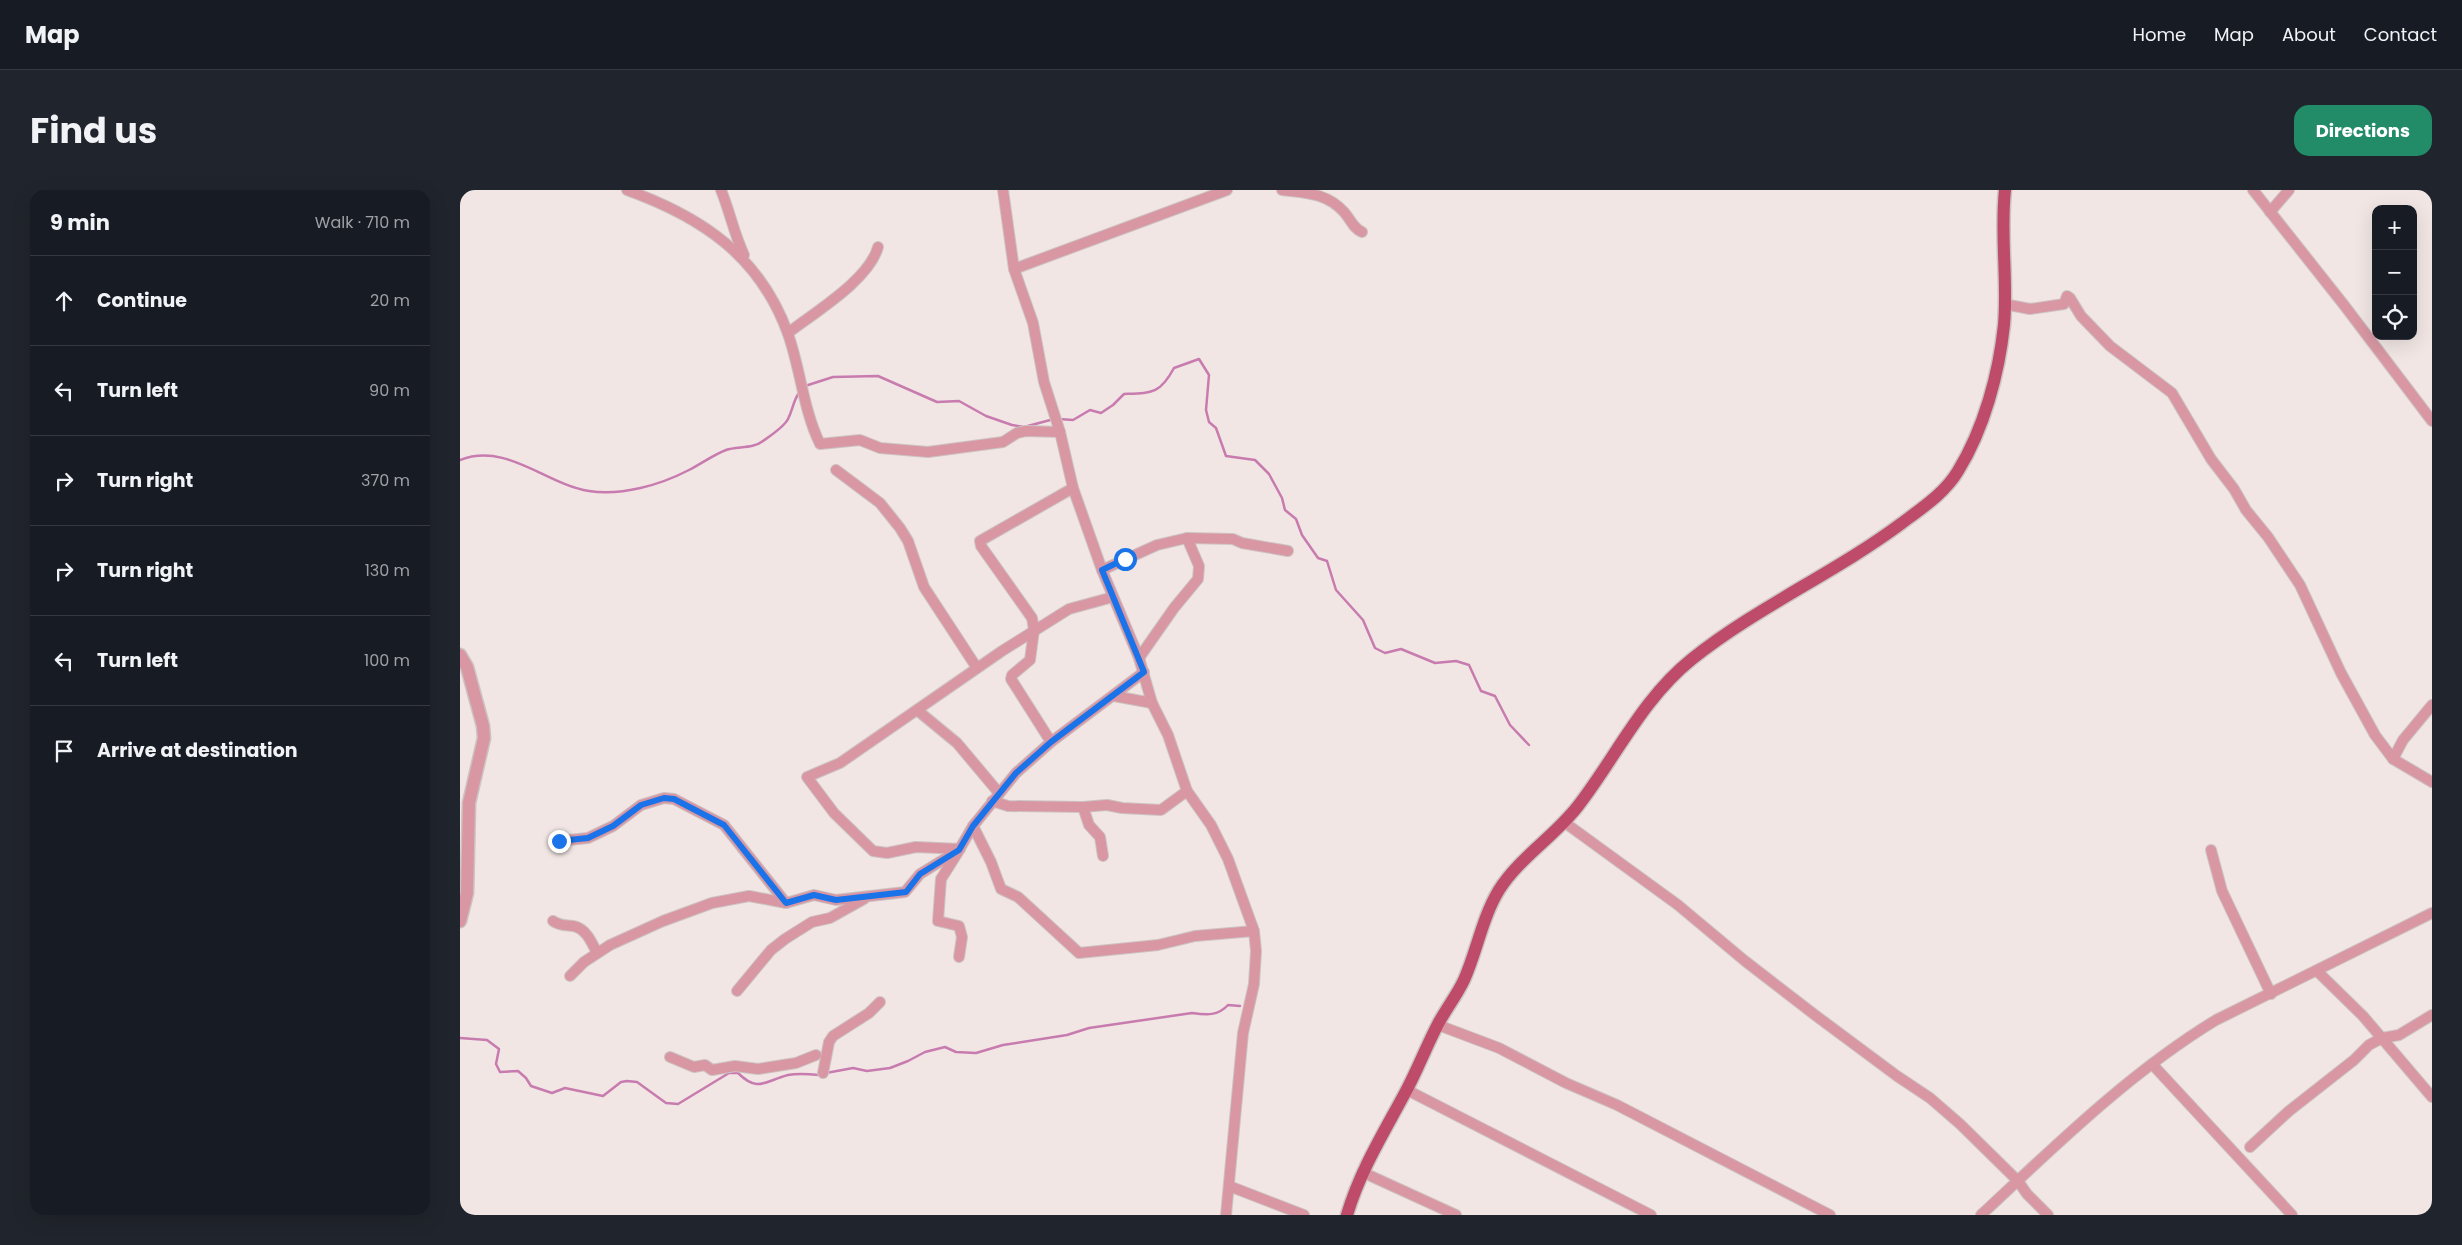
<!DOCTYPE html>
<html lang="en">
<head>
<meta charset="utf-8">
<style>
	body { margin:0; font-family:Poppins,sans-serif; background:#20242c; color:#f1f3f6 }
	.controls { position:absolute; right:15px; top:15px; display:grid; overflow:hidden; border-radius:10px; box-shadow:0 5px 20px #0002 }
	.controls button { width:45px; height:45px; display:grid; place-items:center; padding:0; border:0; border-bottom:1px solid #363941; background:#171b24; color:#f1f3f6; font:25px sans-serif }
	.stop { position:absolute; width:15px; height:15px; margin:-11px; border:4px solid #1a73e8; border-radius:50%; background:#fff }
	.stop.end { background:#1a73e8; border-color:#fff; box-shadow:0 1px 5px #0008 }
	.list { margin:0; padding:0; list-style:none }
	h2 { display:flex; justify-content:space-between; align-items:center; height:65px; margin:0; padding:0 20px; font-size:21px }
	h2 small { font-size:16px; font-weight:400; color:#9ea1a6 }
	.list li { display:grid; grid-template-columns:32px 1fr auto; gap:15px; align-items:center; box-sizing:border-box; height:90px; padding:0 20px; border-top:1px solid #363941 }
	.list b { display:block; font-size:19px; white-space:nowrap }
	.list em { font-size:16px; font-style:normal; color:#9ea1a6 }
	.icon { flex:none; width:28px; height:28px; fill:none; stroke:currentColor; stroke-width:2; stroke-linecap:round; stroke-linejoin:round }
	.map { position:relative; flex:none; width:1972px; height:1025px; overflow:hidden; border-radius:15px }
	header { display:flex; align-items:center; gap:30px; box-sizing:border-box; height:70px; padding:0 25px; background:#171b24; border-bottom:1px solid #363941 }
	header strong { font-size:24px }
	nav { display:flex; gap:28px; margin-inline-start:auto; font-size:18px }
	.intro { display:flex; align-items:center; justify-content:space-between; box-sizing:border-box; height:120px; padding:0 30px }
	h1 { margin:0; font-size:35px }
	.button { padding:12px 22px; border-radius:15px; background:#228b68; color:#fff; font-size:18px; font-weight:700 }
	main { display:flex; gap:30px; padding:0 30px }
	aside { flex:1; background:#171b24; border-radius:15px; box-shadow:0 5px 20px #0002 }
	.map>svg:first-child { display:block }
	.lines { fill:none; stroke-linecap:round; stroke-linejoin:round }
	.stream { stroke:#c87bae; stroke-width:2.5 }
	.minor-casing { stroke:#cdc3c2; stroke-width:12 }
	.tertiary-casing { stroke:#cdc3c2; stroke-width:15 }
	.primary-casing { stroke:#cdc3c2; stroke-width:15 }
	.minor { stroke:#d897a3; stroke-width:10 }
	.tertiary { stroke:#d897a3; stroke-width:12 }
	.primary { stroke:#be4b69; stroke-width:12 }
	.route { stroke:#1a73e8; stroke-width:6 }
</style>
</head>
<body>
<header>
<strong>Map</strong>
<nav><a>Home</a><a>Map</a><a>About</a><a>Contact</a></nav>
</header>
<div class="intro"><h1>Find us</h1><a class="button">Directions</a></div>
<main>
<aside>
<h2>9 min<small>Walk · 710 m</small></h2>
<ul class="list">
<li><svg class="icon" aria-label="ahead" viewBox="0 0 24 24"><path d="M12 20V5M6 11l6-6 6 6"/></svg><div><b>Continue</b></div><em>20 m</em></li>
<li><svg class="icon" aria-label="left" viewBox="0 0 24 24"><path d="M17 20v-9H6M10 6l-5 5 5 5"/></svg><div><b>Turn left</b></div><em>90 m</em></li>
<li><svg class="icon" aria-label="right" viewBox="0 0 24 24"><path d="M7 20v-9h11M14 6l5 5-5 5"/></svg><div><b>Turn right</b></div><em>370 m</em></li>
<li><svg class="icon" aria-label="right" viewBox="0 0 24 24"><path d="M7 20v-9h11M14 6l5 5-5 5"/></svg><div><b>Turn right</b></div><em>130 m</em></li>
<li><svg class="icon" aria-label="left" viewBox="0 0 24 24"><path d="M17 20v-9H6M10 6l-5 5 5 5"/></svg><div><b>Turn left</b></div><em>100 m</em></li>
<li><svg class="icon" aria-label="arrive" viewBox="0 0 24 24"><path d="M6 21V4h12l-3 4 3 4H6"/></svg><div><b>Arrive at destination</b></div></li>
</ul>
</aside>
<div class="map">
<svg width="1972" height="1025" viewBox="0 0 1972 1025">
	<rect width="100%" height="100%" fill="#f1e6e4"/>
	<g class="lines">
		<g class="stream">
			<path d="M345,196L373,187L418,186L477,212L499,211L526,226L552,235L564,237L594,229"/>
			<path d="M599,229L613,230L630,220L641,223L653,215L664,204C692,203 700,204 714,178L739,169L749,185L746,220L749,232L756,238L766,266L795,270L809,284L822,308L825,320L836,329L842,345L858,368L867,371L876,400L903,430L915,458L925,463L941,459L975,473L996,471L1009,475L1021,501L1035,506L1050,535L1069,555"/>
			<path d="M0,270C47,252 85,294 129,301C162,306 200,295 229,280C241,274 253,265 266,260C277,256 293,259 303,251C310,246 324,237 328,229C333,219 333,211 340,201"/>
			<path d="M0,848L27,850L39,859L36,874L40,882L58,881L66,888L71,896L92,903L105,898L143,906L161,892L167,891L177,892L206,913L218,914L269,883H278C298,903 305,891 328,885C338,883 349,884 359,885"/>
			<path d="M366,883L393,878L407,881L430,878L448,871L465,862L485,857L496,862L516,863L543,855L607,845L629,838L732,823C747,825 758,826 768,815L780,816"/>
		</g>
		<defs>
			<g id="minor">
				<path d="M167,0C242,27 300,66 328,144C341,181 343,219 360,254L400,250L420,258L468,262L543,252L557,243L566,241L600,242"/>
				<path d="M261,0C270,22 274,44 284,65"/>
				<path d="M543,0L554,79L573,133L584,192L600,242L613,298L642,380L679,468L692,513L708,545L727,601L751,635L768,669L794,741L796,761L794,794L783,843L766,1025"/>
				<path d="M822,0C846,3 867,3 884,22C891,30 893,38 902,42"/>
				<path d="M1793,0L1884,115L1972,231"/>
				<path d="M1810,22L1829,0"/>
				<path d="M554,79L767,0"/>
				<path d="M1544,114L1570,119L1604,114L1607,106L1610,108L1621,126L1650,156L1712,203L1751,269L1774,299L1786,320L1808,347L1840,395L1881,483L1915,545L1933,569L1972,592"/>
				<path d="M328,143C355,122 409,90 418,57"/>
				<path d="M376,280L420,313L440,338L448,351L464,397L517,478"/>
				<path d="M642,380L697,355L727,348L773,349L782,353L828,361"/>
				<path d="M679,468L714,418L738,389L739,376L727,348"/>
				<path d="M654,506L692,513"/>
				<path d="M457,520L497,553L539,603"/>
				<path d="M591,552L551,489L552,485L570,470L574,440L572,428L521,356L520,351L613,298"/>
				<path d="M1933,569L1943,550L1972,515"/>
				<path d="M532,611L548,616L623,617L647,615L662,618L701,620L727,601"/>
				<path d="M623,617L629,635L640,647L643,666"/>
				<path d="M1104,632L1218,715L1285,771L1355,825L1437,886L1470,908L1500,934L1558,991L1567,1004L1588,1025"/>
				<path d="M513,636L531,672L541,699L558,707L619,763L698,755L735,746L794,741"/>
				<path d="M99,651L128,648L153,636L181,615L204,608L214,609L264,635L326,713"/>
				<path d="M500,659L456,657L427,663L413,661L374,623L347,587L380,573L542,461L609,419L653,407"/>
				<path d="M1751,660L1762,701L1811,804"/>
				<path d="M498,662L481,689L478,731L499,736L502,747L499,767"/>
				<path d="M93,731C100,736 105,735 113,736C126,738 132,753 137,763"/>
				<path d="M1857,781L1903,826L1972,907"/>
				<path d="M110,786L124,772L150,755L203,731L252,713L289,706L326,713L354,705L376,710L445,702L460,684L499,660L513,636L556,583L591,552L684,482"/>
				<path d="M277,801L311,760L325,749L352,732L370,728L404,709"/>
				<path d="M978,835L1039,858L1106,893L1157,915L1370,1025"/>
				<path d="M210,867L234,877L245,875L252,880L275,876L298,879L336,873L356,865"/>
				<path d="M1692,874L1832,1025"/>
				<path d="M363,883L369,852L373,846L409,823L420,812"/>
				<path d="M947,900L1191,1025"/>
				<path d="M1790,957L1829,921L1894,870L1909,855L1922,848L1939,845L1972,825"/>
				<path d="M902,982L996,1025"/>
				<path d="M769,996L844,1025"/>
				<path d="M1521,1025C1595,956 1669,883 1756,830L1972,723"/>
			</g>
			<path id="tertiary" d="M0,465L7,477L23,536L24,548L9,613L7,703L0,731"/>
			<path id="primary" d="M887,1025C900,981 923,944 945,903C957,881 966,857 978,834C986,819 997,805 1004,790C1017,761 1022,728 1039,700C1059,668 1095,646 1118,616C1156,567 1182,509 1232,469C1297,417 1375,383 1442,333C1462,318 1485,303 1498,281C1524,239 1539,183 1544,135C1548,90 1540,45 1545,0"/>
		</defs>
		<use href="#minor" class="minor-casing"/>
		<use href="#tertiary" class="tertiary-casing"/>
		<use href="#primary" class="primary-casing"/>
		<use href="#minor" class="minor"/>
		<use href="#tertiary" class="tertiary"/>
		<use href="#primary" class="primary"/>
	</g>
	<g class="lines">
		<path class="route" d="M99,651L128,648L153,636L181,615L204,608L214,609L264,635L326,713L354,705L376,710L446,702L460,684L499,660L513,636L556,583L591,552L684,482L642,380L665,369"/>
	</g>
</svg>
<div class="controls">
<button>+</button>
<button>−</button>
<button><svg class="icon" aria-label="locate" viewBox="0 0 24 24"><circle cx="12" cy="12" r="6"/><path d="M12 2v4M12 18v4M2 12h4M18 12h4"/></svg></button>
</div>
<div class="stop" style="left:665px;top:369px"></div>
<div class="stop end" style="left:99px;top:651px"></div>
</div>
</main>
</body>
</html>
